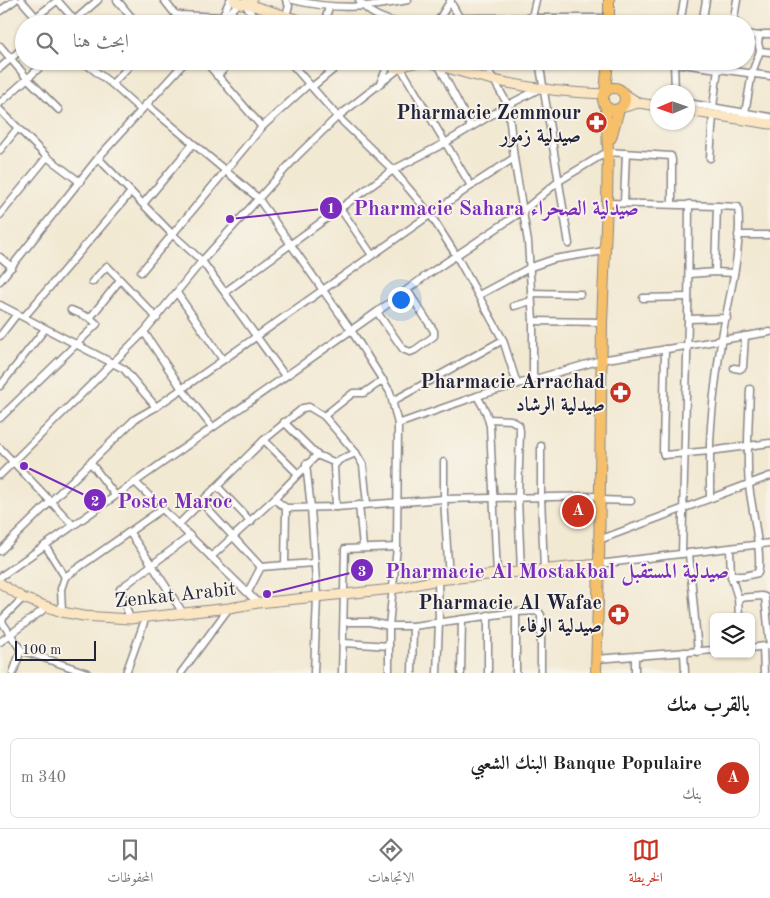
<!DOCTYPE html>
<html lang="ar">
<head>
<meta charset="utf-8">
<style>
	body { margin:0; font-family:"Old Standard TT",Amiri,serif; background:#f6f6f6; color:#222; direction:rtl }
	.controls { position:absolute; right:15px; bottom:15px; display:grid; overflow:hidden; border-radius:8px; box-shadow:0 1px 4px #0004 }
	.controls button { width:45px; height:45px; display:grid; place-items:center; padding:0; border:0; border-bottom:1px solid #e0e0e0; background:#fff; color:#222; font:25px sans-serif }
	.compass { position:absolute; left:650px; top:85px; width:45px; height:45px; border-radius:50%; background:#fff; box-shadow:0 1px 4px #0004; rotate:268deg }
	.scale { position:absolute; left:15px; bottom:12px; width:81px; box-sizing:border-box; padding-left:5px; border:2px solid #22223b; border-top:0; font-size:14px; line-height:18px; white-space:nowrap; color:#22223b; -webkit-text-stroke:4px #f7f3e8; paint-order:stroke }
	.you { position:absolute; left:400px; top:299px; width:18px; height:18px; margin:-12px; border:4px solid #fff; border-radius:50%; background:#1a73e8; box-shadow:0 0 0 8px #1a73e833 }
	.badge { display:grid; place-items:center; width:32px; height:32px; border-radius:50%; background:#c8321e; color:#fff; font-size:16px; font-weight:700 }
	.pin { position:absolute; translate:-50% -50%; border:2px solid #fff; box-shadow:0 1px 5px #0006 }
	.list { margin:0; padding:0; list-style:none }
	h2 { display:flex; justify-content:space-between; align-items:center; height:65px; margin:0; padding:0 20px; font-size:21px }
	h2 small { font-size:16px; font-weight:400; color:#767676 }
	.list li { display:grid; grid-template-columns:32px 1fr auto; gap:15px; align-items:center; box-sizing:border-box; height:80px; margin:0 10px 10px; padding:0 10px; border:1px solid #e0e0e0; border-radius:8px }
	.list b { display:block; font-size:19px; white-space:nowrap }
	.list p { margin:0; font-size:16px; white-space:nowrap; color:#767676 }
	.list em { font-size:16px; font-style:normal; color:#767676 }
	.icon { flex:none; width:28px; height:28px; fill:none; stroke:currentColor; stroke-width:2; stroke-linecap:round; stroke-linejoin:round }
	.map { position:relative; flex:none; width:770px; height:673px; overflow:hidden; direction:ltr }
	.search { position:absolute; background:#fff; box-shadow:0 1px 4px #0004; left:15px; right:15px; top:15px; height:55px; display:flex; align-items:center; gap:12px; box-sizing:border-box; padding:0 18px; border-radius:28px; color:#767676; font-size:19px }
	.sheet { height:155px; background:#fff }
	nav { display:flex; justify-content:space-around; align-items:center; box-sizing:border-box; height:70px; border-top:1px solid #e0e0e0; background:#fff; font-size:14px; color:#767676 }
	nav a { display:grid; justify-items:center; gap:2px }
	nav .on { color:#c8321e }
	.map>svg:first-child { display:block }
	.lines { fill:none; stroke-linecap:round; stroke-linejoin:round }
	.street-casing { stroke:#8a8687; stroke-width:9 }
	.secondary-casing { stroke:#8a8687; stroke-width:11 }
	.primary-casing { stroke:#8a8687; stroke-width:12 }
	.street { stroke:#fff; stroke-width:6 }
	.secondary { stroke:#fbe6c4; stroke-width:9 }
	.primary { stroke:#f6c06b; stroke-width:10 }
	.labels { text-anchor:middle; stroke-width:4; stroke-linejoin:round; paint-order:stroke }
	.poi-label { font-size:20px; font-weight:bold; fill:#22223b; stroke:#f7f3e8; text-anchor:end }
	.street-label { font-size:20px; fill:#22223b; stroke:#f7f3e8 }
	.leader { fill:none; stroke:#7b2cbf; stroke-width:2 }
	.callout-dot { fill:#7b2cbf; stroke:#f7f3e8; stroke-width:2 }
	.mark-label { font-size:15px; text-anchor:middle; font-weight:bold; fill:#fff }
	.callout-label { font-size:21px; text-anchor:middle; font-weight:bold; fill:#7b2cbf; stroke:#f7f3e8; stroke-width:4; stroke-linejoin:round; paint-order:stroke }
</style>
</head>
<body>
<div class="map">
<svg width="770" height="673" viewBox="0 0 770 673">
	<rect width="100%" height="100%" fill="#f7f3e8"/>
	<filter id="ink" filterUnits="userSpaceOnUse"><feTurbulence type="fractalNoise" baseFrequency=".02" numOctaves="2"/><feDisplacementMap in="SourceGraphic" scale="10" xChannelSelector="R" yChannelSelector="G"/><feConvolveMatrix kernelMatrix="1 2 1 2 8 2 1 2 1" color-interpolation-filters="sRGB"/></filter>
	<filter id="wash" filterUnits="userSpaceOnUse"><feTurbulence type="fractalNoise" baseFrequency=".0096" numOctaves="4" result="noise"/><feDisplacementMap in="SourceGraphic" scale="20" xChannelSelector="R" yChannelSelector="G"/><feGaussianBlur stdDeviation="1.12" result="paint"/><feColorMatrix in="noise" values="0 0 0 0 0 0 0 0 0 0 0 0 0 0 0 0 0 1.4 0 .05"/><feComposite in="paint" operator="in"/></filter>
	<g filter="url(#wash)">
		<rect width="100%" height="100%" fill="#f2e9d3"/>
	</g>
	<g filter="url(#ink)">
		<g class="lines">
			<defs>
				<g id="street">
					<path d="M21,0L42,24"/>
					<path d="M57,0L78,24"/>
					<path d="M117,0L137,24"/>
					<path d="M164,0L175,14L179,15L224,17"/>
					<path d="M293,0C334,10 367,8 408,0"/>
					<path d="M359,0C369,15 384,19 400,24"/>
					<path d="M450,1L463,24"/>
					<path d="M245,4L258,24"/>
					<path d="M0,11L15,0"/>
					<path d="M286,15L289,6L286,0"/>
					<path d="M36,17L58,0"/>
					<path d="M222,17L230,0"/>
					<path d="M460,18H609"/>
					<path d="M75,20L98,0"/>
					<path d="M170,24L179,15"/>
					<path d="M219,24L239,3"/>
					<path d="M324,24L329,7"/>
					<path d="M436,24L451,0"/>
					<path d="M533,24L532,17L536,0"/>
					<path d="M680,24L684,0"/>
					<path d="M702,24L706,0"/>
					<path d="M733,24L737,0"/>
					<path d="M746,34L759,36L764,34H770"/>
					<path d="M0,46L27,78L59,110"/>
					<path d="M760,51L770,52"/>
					<path d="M82,61L112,84L141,110"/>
					<path d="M205,61L262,127"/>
					<path d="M289,61L338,117L393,170L430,214L456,255L503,340L517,384"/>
					<path d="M483,61L508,105L514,158L528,242L533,321V379"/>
					<path d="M539,61L569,244"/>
					<path d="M674,61L675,92"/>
					<path d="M674,63L770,76"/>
					<path d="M439,66L471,127"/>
					<path d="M0,68L24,47"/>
					<path d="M401,68L471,186"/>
					<path d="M217,76L232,61"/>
					<path d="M381,81L390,61"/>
					<path d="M112,84L134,61"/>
					<path d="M312,87L344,61"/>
					<path d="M0,103L47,61"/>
					<path d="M688,103L770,117"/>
					<path d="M146,104L258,198L351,330L390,392L398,424L397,547L389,626V673"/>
					<path d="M713,107L718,69"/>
					<path d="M0,110L47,157L80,182"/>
					<path d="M746,119L745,113L752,73L760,51L758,43L759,36"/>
					<path d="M0,150L17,129"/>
					<path d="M98,158L172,234L202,261L285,376"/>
					<path d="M710,158L713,115"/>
					<path d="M607,203L717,206L715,272"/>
					<path d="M624,203L626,153"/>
					<path d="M143,204L193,144"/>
					<path d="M340,208L372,255"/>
					<path d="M0,215L47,157"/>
					<path d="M738,235H770"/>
					<path d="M0,257L12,267"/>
					<path d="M141,272L262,127L309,84"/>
					<path d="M689,274L715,272L734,273"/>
					<path d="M0,281L98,158L186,61"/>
					<path d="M92,282L107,266L157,318"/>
					<path d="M225,292L393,170L445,143L508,105L539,89"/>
					<path d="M177,293L223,360"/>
					<path d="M531,293L580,294"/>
					<path d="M479,295L531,267L554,259L604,251"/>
					<path d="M643,298L688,297"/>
					<path d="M0,305L124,369L156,407"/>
					<path d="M514,306L531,301"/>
					<path d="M377,312L403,349L410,352L415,350L434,336V331L407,290"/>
					<path d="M24,317L131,192"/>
					<path d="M90,318L120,280"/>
					<path d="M688,319L727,318"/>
					<path d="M533,321L602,322"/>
					<path d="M144,332L182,389L212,427"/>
					<path d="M0,336L17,314"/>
					<path d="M665,349L663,452L664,455L710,451L770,443"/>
					<path d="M734,368L740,369L743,367L745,336"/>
					<path d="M0,386L45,329"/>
					<path d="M477,396L486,412L490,426L497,574"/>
					<path d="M393,401L503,340"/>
					<path d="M324,416L353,393H364L383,380"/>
					<path d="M0,418L97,324L90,318L71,310"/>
					<path d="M489,419L511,420L519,425L520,431L518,498L521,571"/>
					<path d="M284,422L317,455L336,463"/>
					<path d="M398,424L477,396L601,360L770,332"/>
					<path d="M264,440L298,474"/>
					<path d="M541,446V497L544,568"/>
					<path d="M0,448L73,525"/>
					<path d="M90,462L115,495"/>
					<path d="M444,462V499L449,579"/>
					<path d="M306,464L311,508L317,597L314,673"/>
					<path d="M0,475L144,332L202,261L298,155L335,119L400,68"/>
					<path d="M135,482L258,603"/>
					<path d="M218,487L251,522"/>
					<path d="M710,498C710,480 710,462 710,445C711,411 716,376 721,343C728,299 743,251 738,207L717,206"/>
					<path d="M274,499L286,508L336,507L444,499L600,496"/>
					<path d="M600,500L631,501"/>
					<path d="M201,502L261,567"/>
					<path d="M359,505L363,547"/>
					<path d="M336,507L334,466L339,460L356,453"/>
					<path d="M286,508L285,565L315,563"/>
					<path d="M179,524L264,440L303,408L309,407L324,416L356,453L363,465L367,504"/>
					<path d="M130,533L152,565L183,613"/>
					<path d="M599,540L770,476"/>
					<path d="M45,545L65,577"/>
					<path d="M730,549L731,576H744L758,573C763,556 751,505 749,485C746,455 749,420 750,389"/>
					<path d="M0,551L135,419L156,407L471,186L514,158"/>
					<path d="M682,554L688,319L689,204"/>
					<path d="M689,554L698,652"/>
					<path d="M211,557L274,499L317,455"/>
					<path d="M599,564L770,543"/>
					<path d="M731,576L738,598L739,617"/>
					<path d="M0,577L377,312L427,275L524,210L559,181L607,152L671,156L672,160V203"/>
					<path d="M248,592L261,567L285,565"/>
					<path d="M23,598L3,618L2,622L21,650L87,673"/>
					<path d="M738,598L762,596L765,597L770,646"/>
					<path d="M62,612L61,589L65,577L162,509"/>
					<path d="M516,612V673"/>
					<path d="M488,615V673"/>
					<path d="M130,619L120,589L190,536"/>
					<path d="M345,622H370L389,626H413L516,612L538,611L541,615V673"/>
					<path d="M0,642L47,607"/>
					<path d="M344,643L389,646"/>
					<path d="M763,647L764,673"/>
					<path d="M751,648L765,646"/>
					<path d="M684,652L685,673"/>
					<path d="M635,657V673"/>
					<path d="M596,659L714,650"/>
					<path d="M13,673L21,650"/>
					<path d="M126,673L146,617"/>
					<path d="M181,673L229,608"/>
					<path d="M342,673L345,549L397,547"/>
					<path d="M412,673L413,626"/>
					<path d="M437,673L439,622L438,580"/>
					<path d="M461,673L462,619"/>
				</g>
				<g id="secondary">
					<path d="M234,0L242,4L252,1"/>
					<path d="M247,4L313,24"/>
					<path d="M390,61L393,67C400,70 405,68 407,61"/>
					<path d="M426,61C484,81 543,92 604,94"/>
					<path d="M406,65L424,61"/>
					<path d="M623,93L639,103"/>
					<path d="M621,108L639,103L658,106"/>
					<path d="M688,111L770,124"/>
					<path d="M0,583L23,598L62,612L83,616L130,619L229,608L258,603L393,589L438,580L599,564"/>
				</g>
				<g id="primary">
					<path d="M609,24V0"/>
					<circle cx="614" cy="99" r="11"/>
					<path d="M605,92L608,61"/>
					<path d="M611,138L619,109"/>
					<path d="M596,673L599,564L602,322L607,203L608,149L606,107"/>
				</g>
			</defs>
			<use href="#street" class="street-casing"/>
			<use href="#secondary" class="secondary-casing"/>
			<use href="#primary" class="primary-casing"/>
			<use href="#street" class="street"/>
			<use href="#secondary" class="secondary"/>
			<use href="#primary" class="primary"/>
		</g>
	</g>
	<defs>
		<symbol id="pharmacy-disc" viewBox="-11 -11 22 22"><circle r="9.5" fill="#c8321e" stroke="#f7f3e8"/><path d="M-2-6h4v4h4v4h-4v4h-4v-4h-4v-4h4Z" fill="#fff"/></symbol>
	</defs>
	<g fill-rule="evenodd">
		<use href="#pharmacy-disc" x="584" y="110" width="25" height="25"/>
		<use href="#pharmacy-disc" x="608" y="380" width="25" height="25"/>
		<use href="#pharmacy-disc" x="606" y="602" width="25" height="25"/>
	</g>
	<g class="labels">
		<g class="poi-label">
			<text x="581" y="119">Pharmacie Zemmour<tspan x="581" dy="23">صيدلية زمور</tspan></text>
			<text x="605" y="388">Pharmacie Arrachad<tspan x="605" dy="23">صيدلية الرشاد</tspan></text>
			<text x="602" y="609">Pharmacie Al Wafae<tspan x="602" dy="23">صيدلية الوفاء</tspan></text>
		</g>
		<g class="street-label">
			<text transform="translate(175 594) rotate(-6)" y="7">Zenkat Arabit</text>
		</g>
	</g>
	<path class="leader" d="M230 219L331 208M24 466L95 500M267 594L362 570"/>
	<g class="callout-dot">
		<circle cx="230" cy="219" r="5"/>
		<circle cx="24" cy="466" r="5"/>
		<circle cx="267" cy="594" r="5"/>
		<circle cx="331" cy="208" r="12"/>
		<circle cx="95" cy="500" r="12"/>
		<circle cx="362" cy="570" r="12"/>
	</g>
	<g class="mark-label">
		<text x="331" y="213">1</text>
		<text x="95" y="506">2</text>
		<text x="362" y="576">3</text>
	</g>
	<g class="callout-label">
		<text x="496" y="215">Pharmacie Sahara صيدلية الصحراء</text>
		<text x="175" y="508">Poste Maroc</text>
		<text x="557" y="578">Pharmacie Al Mostakbal صيدلية المستقبل</text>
	</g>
</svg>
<div class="controls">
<button><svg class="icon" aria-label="layers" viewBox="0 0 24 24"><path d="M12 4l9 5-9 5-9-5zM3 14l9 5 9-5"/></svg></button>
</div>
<svg class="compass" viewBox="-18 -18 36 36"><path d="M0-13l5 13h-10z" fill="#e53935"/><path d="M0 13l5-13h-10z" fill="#767676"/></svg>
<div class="scale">100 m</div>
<div class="you"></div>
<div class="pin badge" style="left:578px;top:511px">A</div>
<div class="search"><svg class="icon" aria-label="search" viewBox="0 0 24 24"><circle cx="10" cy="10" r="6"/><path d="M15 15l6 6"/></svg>ابحث هنا</div>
</div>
<section class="sheet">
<h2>بالقرب منك<small></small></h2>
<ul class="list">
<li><span class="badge">A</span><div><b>Banque Populaire البنك الشعبي</b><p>بنك</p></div><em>340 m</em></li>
</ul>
</section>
<nav>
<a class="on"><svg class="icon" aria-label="map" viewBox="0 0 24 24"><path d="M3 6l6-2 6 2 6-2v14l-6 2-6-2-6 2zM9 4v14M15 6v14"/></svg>الخريطة</a>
<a><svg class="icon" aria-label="directions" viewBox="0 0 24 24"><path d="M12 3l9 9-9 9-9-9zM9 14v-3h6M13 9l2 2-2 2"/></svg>الاتجاهات</a>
<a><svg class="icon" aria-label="saved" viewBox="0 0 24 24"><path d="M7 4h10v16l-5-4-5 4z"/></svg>المحفوظات</a>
</nav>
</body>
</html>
